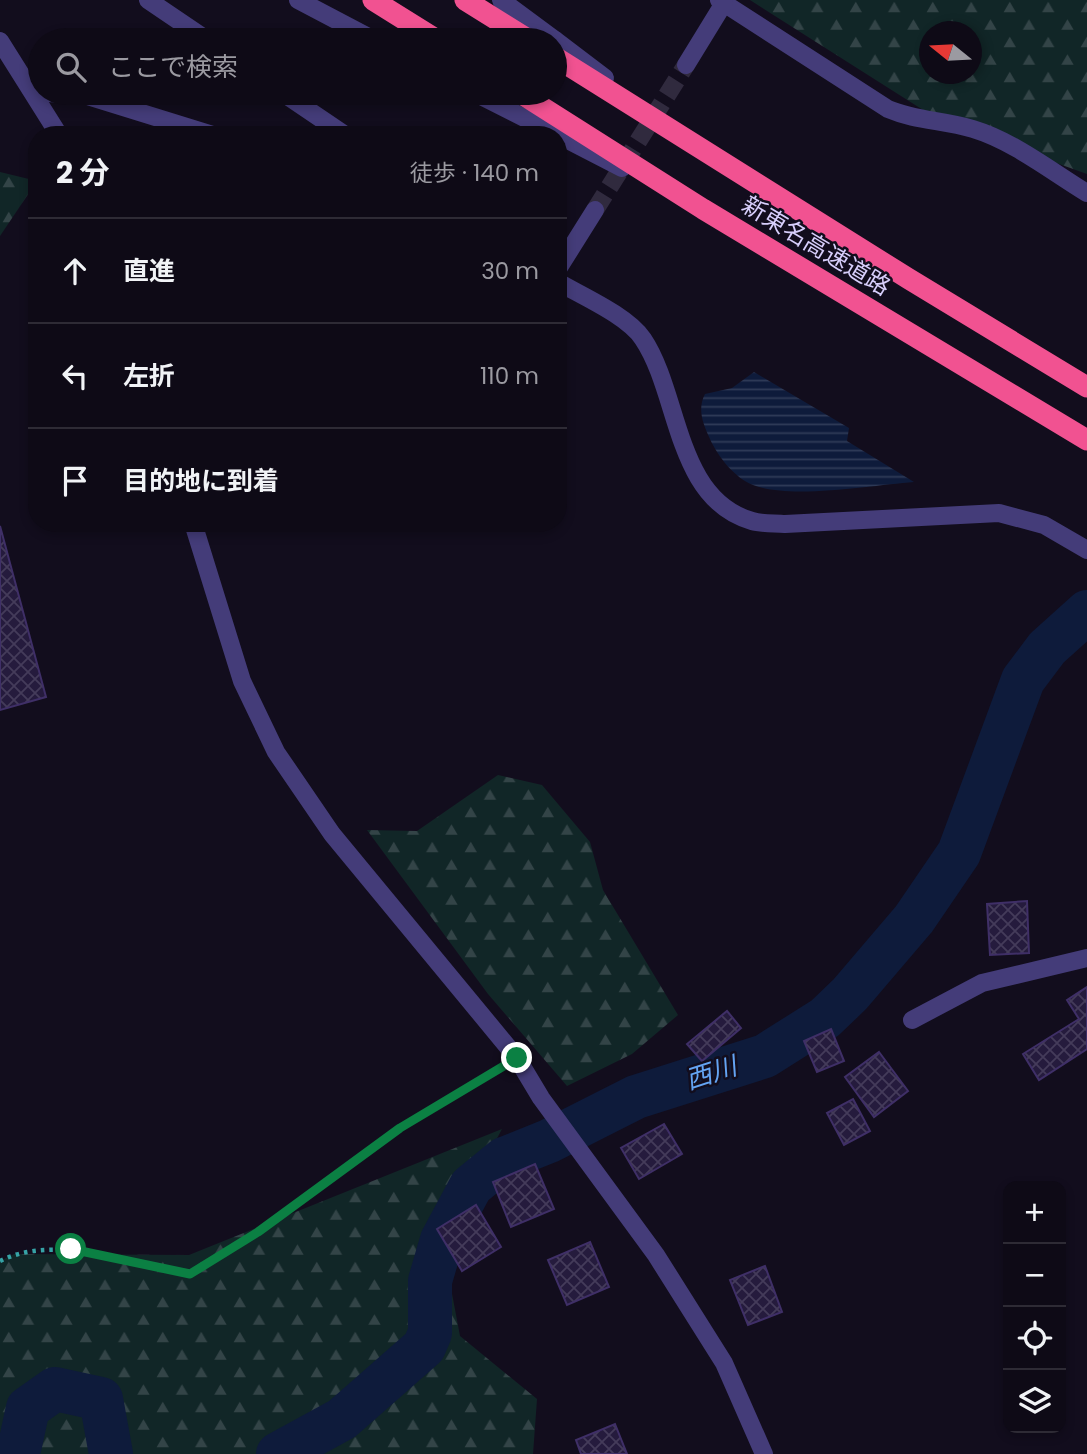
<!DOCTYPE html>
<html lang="ja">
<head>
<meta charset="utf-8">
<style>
	body { margin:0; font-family:Poppins,"Noto Sans JP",sans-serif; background:#17131f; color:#f1f3f6 }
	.controls { position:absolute; right:21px; bottom:21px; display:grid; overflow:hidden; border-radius:14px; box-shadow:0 4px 10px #0003 }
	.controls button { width:63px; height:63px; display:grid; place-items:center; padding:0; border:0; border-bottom:2px solid #2e2b35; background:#0e0a16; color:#f1f3f6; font:35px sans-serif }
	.compass { position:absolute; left:919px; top:21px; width:63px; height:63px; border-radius:50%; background:#0e0a16; box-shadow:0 4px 10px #0003; rotate:288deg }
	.stop { position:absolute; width:21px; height:21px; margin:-16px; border:5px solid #0b8043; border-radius:50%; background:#fff }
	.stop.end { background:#0b8043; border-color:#fff; box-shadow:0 2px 7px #0008 }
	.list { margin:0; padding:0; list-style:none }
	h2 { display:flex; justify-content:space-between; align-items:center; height:91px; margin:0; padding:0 28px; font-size:30px }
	h2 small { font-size:23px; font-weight:400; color:#9b9aa1 }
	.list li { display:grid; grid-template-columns:46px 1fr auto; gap:21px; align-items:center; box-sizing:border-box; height:105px; padding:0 28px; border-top:2px solid #2e2b35 }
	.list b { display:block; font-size:26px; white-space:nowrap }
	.list em { font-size:23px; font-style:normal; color:#9b9aa1 }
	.icon { flex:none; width:38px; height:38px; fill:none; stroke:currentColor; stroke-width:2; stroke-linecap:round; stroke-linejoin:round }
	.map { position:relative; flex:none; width:1087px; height:1454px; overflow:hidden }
	.search { position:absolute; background:#0e0a16; box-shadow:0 4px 10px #0003; left:28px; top:28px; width:539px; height:77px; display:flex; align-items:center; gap:18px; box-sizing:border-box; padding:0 24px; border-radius:38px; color:#9b9aa1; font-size:26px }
	.panel { position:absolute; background:#0e0a16; box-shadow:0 4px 10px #0003; left:28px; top:126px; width:539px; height:406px; border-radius:28px }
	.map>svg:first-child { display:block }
	.forest { fill:url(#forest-firs); fill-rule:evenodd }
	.water { fill:url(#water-rules) }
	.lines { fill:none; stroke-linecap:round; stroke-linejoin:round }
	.river { stroke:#0e1b3b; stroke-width:44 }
	.building { fill:url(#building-cross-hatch); stroke:#3f2f67; stroke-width:2 }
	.minor-tunnel { stroke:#302a3e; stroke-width:18; stroke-dasharray:18 9; stroke-linecap:butt }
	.path { stroke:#36a3a6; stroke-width:4.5; stroke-dasharray:3.5 5; stroke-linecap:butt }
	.minor { stroke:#443c79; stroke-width:18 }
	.highway { stroke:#f15291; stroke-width:21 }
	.route { stroke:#0b8043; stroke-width:9 }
	.labels { text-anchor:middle; stroke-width:5; stroke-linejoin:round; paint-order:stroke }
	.street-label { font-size:24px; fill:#d7cefb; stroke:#120d1d }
	.water-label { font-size:26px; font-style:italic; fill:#64a4f3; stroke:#120d1d }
</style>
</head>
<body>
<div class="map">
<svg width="1087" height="1454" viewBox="0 0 1087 1454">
	<defs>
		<pattern id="forest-firs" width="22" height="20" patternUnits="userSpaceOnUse" patternTransform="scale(1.75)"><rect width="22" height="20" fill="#112627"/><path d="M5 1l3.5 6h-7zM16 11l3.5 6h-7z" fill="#334447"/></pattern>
		<pattern id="water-rules" width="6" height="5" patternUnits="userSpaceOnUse" patternTransform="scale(1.75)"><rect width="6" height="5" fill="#0e1b3b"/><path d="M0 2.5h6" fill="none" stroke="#303b58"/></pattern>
		<pattern id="building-cross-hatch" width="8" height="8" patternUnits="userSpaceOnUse" patternTransform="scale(1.75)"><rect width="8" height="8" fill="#251b3d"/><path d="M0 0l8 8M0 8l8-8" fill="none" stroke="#443b5a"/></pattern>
	</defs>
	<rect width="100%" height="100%" fill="#120d1d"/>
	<g class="forest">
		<path d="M750,0H1087V174L942,122ZM930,32H972V74H930Z"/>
		<path d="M0,172L37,181L0,236Z"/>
		<path d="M498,775L542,785L590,842L603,890L678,1015L632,1054L567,1086L488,994L367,830L417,831Z"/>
		<path d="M502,1129L442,1241L460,1336L537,1399L533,1454H0V1261L14,1254L189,1255Z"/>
	</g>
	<path class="water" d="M754,372L849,428L847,441L914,482C873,485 790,500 753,485C735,478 718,457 710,439C703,424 697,409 705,394L732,388Z"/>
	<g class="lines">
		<g class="river">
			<path d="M18,1454L28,1408L55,1389L101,1399L111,1454"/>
			<path d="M278,1454L342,1419L424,1347L430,1333V1281L442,1240L471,1186L504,1159L549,1141L636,1097L765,1056L825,1018L850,994L914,919L959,853L1023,680L1047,648L1087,612"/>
		</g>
	</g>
	<g class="building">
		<path d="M0,526L46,697L0,710Z"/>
		<path d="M1027,901L1029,953L990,955L987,904Z"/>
		<path d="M1087,987V1049L1039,1080L1023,1054L1079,1019L1067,1000Z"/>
		<path d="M727,1011L741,1028L702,1061L687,1044Z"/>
		<path d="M831,1029L844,1061L817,1072L804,1041Z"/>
		<path d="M879,1052L908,1091L874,1117L845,1077Z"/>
		<path d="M853,1099L870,1131L844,1145L827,1113Z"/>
		<path d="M664,1124L682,1154L639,1179L621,1148Z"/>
		<path d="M535,1164L554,1209L511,1227L493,1182Z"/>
		<path d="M476,1205L501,1247L462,1271L437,1229Z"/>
		<path d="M590,1242L609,1287L567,1305L548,1260Z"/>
		<path d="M765,1266L782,1312L748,1325L730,1280Z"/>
		<path d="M615,1424L627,1454H581L576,1440Z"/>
	</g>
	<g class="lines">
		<path class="minor-tunnel" d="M595,210L686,65"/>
		<path class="path" d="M0,1261C53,1234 134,1262 190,1274L258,1232L400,1128L500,1068"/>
		<g class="minor">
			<path d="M148,0L207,40"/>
			<path d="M298,0L374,40"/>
			<path d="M501,0L555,40"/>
			<path d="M719,0L888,109C916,121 944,120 973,129C1013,141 1051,171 1087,193"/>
			<path d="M555,40L605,78"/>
			<path d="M0,41L59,135"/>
			<path d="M686,65L724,3"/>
			<path d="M47,93L84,95L213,135"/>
			<path d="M283,93L345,135"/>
			<path d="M475,93L558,135"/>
			<path d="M558,135L622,168"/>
			<path d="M558,269L595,210"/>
			<path d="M558,282C582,296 628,316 643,339C680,394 675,499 752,521C762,524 775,523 785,524L999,513L1044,525L1087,550"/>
			<path d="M193,523L242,681L276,752L332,834L517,1058L541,1098L656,1255L724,1363L764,1454"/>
			<path d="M912,1020L982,983L1087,958"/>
		</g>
		<g class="highway">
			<path d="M373,0L437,40"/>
			<path d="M465,0L529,40"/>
			<path d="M555,57L909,279L1087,387"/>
			<path d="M520,93L703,209L1087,440"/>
		</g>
	</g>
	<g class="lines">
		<path class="route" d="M71,1249L190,1274L258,1232L400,1128L517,1058"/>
	</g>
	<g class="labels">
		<g class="street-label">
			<text transform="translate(816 246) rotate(31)" y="8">新東名高速道路</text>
		</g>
		<g class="water-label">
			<text transform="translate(711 1073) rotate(-18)" y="9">西川</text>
		</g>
	</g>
</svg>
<div class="controls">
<button>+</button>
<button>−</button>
<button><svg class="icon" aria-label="locate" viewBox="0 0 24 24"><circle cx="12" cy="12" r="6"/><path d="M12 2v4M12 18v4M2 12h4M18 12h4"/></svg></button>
<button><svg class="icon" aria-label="layers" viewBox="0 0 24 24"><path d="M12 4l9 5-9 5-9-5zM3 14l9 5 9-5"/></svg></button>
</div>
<svg class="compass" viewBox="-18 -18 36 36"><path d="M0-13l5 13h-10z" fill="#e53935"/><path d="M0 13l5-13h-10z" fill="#9b9aa1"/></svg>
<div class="stop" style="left:71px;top:1249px"></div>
<div class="stop end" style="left:517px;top:1058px"></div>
<div class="search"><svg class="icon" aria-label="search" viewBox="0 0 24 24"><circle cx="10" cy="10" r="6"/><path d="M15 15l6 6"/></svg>ここで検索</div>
<section class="panel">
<h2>2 分<small>徒歩 · 140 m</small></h2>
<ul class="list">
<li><svg class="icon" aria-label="ahead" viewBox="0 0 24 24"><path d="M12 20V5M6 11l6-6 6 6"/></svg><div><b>直進</b></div><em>30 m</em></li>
<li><svg class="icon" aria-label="left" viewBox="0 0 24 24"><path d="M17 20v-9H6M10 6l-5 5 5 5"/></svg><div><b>左折</b></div><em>110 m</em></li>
<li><svg class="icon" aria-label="arrive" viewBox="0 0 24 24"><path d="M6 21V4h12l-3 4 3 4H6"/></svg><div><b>目的地に到着</b></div></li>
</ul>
</section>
</div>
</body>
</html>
